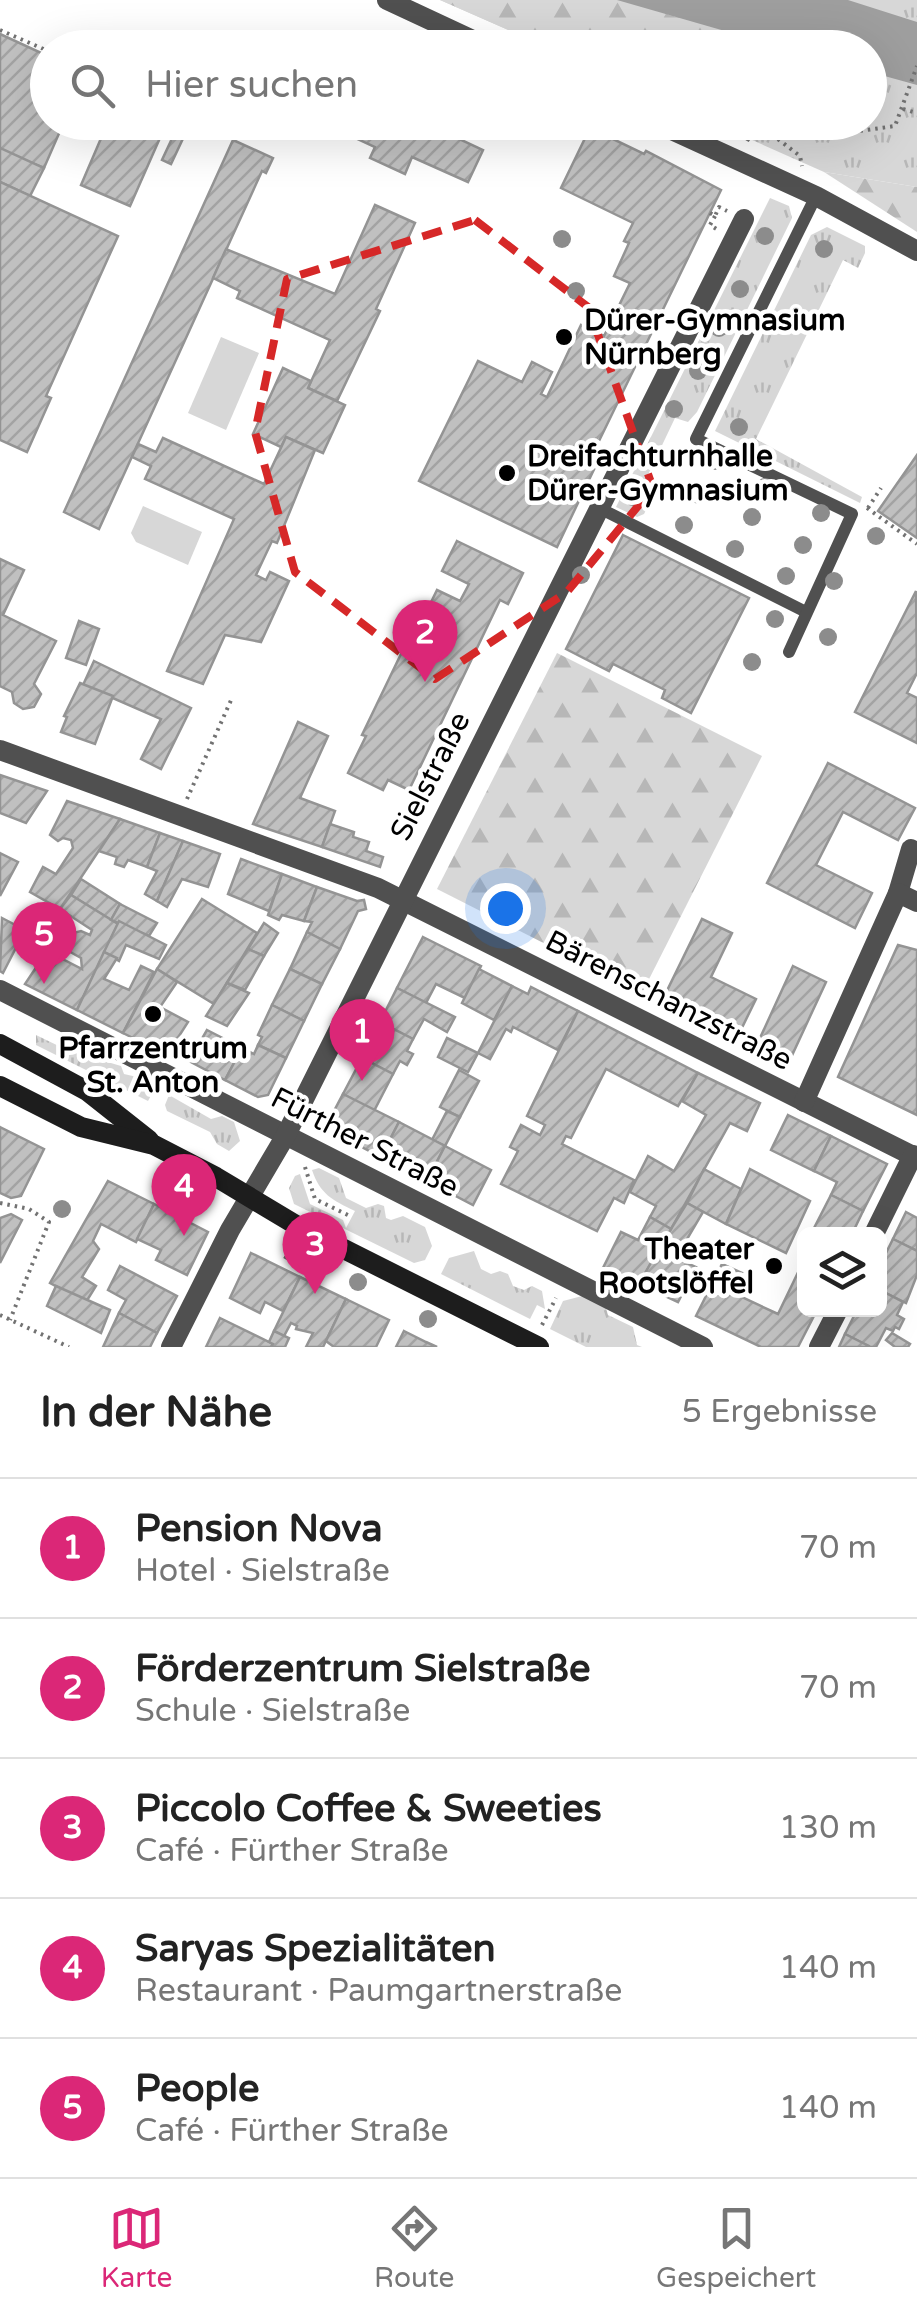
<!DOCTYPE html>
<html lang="de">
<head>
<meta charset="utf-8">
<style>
	body { margin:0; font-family:"Varela Round",sans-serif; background:#f6f6f6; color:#222 }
	.controls { position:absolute; right:30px; bottom:30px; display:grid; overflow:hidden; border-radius:15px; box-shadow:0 10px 40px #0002 }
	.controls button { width:90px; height:90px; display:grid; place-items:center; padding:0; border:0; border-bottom:2px solid #e0e0e0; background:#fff; color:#222; font:50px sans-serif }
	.you { position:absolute; left:505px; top:908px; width:35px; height:35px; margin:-25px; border:8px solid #fff; border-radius:50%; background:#1a73e8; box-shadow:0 0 0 15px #1a73e833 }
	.badge { display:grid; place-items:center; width:65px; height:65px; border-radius:50%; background:#db2777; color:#fff; font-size:32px; font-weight:700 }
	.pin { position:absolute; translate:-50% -82px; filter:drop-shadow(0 2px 5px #0008) }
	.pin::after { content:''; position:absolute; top:52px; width:35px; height:30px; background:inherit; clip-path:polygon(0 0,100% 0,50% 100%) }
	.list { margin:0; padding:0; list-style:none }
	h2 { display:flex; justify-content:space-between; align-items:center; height:130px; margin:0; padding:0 40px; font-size:42px }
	h2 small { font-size:32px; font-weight:400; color:#767676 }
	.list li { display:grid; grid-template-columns:65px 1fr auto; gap:30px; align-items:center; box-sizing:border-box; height:140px; padding:0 40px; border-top:2px solid #e0e0e0 }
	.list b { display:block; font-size:38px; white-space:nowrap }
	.list p { margin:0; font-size:32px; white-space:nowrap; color:#767676 }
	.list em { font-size:32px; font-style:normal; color:#767676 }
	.icon { flex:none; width:55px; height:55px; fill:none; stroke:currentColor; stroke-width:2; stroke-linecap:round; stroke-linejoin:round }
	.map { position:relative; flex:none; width:917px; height:1347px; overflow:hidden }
	.search { position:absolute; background:#fff; box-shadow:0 10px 40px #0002; left:30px; right:30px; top:30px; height:110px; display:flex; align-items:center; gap:25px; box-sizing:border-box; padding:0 35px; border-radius:55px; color:#767676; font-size:38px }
	.sheet { height:830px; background:#fff }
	nav { display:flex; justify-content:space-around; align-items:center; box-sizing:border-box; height:140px; border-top:2px solid #e0e0e0; background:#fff; font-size:28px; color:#767676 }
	nav a { display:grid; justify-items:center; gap:5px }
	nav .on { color:#db2777 }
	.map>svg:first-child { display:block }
	.grass { fill:url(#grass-tufts) }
	.forest { fill:url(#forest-firs) }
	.pitch { fill:#d7d7d7 }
	.water { fill:#9e9e9e }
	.building { fill:url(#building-hatch); stroke:#949494; stroke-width:2.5 }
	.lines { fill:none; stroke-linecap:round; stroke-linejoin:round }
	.path { stroke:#727272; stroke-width:4; stroke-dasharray:2.5 5; stroke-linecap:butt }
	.service { stroke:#505050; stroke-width:12 }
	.pedestrian { stroke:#505050; stroke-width:20 }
	.minor { stroke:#505050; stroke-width:20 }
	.tertiary { stroke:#505050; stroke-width:20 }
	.secondary { stroke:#1d1d1d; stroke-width:20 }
	.tree { fill:#8c8c8c }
	.marked { fill:none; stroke:#d62828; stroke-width:8; stroke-dasharray:20 12; stroke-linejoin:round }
	.poi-dot { fill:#000; stroke:#fff; stroke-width:4 }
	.labels { text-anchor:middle; stroke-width:9; stroke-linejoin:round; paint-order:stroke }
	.poi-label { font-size:30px; font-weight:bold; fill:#000; stroke:#fff; text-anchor:start }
	.street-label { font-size:30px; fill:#000; stroke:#fff }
</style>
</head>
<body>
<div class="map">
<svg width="917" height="1347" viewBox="0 0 917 1347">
	<defs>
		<pattern id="grass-tufts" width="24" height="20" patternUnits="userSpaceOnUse" patternTransform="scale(2.5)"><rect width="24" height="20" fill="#d7d7d7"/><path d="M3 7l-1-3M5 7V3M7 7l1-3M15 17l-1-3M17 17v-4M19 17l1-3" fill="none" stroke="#b7b7b7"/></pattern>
		<pattern id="forest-firs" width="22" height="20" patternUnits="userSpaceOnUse" patternTransform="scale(2.5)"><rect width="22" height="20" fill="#d7d7d7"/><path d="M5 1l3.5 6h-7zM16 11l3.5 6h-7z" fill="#b7b7b7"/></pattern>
		<pattern id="building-hatch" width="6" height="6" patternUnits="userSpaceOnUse" patternTransform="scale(2.5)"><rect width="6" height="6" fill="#c0c0c0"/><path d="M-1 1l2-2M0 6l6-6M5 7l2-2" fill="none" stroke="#a3a3a3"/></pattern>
	</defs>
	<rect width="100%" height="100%" fill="#fff"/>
	<g class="grass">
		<path d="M440,0H917V187L824,172L714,123L870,122V48L547,47Z"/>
		<path d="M770,198L789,206L792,218L697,412L688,422L675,418L645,481L657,488L644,514L637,517L616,507Z"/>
		<path d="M827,227L865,246V253L858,268L843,260L756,439L862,497L860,503L715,431L811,235Z"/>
		<path d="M36,1035L69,1051L83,1047L91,1050L94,1058L121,1066L124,1074L150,1080L154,1090L148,1101L36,1045Z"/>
		<path d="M169,1095L211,1119L222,1116L234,1122L240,1141L229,1151L217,1144L210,1132L167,1111L165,1105Z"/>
		<path d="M319,1168L339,1178L346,1198L366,1208L378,1204L384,1206L386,1218L391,1220L403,1216L425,1227L432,1246L425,1260L414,1263L294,1204L289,1188L295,1176L300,1174L310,1204L343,1220L346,1228L355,1211C332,1200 320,1194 312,1170Z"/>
		<path d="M474,1251L481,1269L491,1274L500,1271L508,1274L513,1286L524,1290L532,1286L542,1291L545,1309L537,1305L530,1319L441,1274L449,1258Z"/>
		<path d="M586,1295L605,1304L608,1315L633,1327L637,1345L642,1347H586L550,1329L563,1301Z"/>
	</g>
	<g class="forest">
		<path d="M440,0H617L781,47H547Z"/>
		<path d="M824,172L917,187V232Z"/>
		<path d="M557,653L762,756L642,993L437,889Z"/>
	</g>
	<g class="pitch">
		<path d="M221,337L259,353L226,430L188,413Z"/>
		<path d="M143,506L202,532L188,565L136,542L131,533Z"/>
	</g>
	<path class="water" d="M617,0H848L917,22V85L870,72V48L781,47Z"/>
	<g class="building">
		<path d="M0,34L48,56V122H64L44,168L0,150Z"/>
		<path d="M108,122H167L130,206L81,185Z"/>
		<path d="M321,122H396L418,132L423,122L483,150L468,182L412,157L405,174L370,158L375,147Z"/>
		<path d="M177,128L186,132L171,164L162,160Z"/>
		<path d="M590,128L644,154L646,151L721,190L599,441L596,439L587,458L597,463L557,547L419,481L478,361L522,382L532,362L552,372L541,394L547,397L581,325L604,336L630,283L614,276L629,243L624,241L633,223L561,188Z"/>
		<path d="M233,140L273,158L266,173L262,171L99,529L64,512Z"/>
		<path d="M0,148L44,168L30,196L0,182Z"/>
		<path d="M0,182L118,236L46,396L51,398L27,452L0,440Z"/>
		<path d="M375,205L415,223L376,309L380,311L337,401L308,388L330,340L237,298L240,291L213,278L226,249L335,294Z"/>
		<path d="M283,368L311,381L308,388L345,405L323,453L286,437L281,447L253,434Z"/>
		<path d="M286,437L315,450L277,543L272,541L256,575L266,580L270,572L289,581L261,642L225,635L203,684L167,671L234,519L145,479L151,466L132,457L138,444L156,452L163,438L264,484Z"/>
		<path d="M917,455V538L878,511Z"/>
		<path d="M623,535L749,598L691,713L662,698L665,690L613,664L609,671L566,649Z"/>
		<path d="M457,541L523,573L508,604L500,600L409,790L388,780L383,790L348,773L366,736L362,735L414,627L418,629L437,590L460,601L469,584L442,571Z"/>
		<path d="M0,559L24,570L3,615L56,641L34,684L41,694L34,707L23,709L14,703L12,692L0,686Z"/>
		<path d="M916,591L917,673L907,693L917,698V743L855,712Z"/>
		<path d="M79,621L99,629L86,665L66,658Z"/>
		<path d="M94,661L191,708L161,769L141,759L161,719L83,685Z"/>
		<path d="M80,683L113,696L95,744L61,732L67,717L64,716Z"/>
		<path d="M298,722L328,736L300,798L335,811L322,847L253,824Z"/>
		<path d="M828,763L915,808L898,840L843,812L816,865L872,893L855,928L767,883Z"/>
		<path d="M0,775L47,791L26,823L0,813Z"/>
		<path d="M67,801L120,819L60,909L30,892L43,867L56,874L73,848L71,840L63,838L58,841L50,835Z"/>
		<path d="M120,819L160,833L147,867L128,860L124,867L115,864L117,857L99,851Z"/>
		<path d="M330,824L354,832L353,837L369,842L366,851L383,857L380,867L322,847Z"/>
		<path d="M160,833L183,841L157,901L145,894L157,871L147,867Z"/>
		<path d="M183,841L220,854L208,887L182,879L167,907L157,901Z"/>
		<path d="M0,853L18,862L0,896Z"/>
		<path d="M241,859L282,874L269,911L228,894Z"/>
		<path d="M282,874L317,887L304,921L282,915L279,920L268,915Z"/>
		<path d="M81,879L120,904L111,920L71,895Z"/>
		<path d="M317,887L357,901L364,900L366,909L358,911L340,949L307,932L312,922L304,921Z"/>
		<path d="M71,895L118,924L77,1010L25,984L47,951L82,969L81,958L65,949L73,933L81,931L90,935L92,930L60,909Z"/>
		<path d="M202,899L257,933L214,1004L157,969Z"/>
		<path d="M120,904L157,923L149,936L111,920Z"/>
		<path d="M2,918L25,930L3,973L0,971Z"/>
		<path d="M702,919L732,933L711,977L756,999L735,1042L660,1005Z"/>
		<path d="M119,921L166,945L159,959L126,945L119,961L104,952Z"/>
		<path d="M264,923L278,933L264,956L248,949Z"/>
		<path d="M307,932L340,949L322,984L290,969Z"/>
		<path d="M423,937L481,966L465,998L436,984L426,1003L397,988Z"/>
		<path d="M898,945L917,950V1115L838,1077Z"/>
		<path d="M248,949L264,956L245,990L227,983Z"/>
		<path d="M104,952L117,958L104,979L129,990L141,966L154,972L123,1033L77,1010Z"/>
		<path d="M793,966L826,982L788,1064L755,1049Z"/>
		<path d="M157,969L177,982L160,1007L188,1022L167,1055L123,1033Z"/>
		<path d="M290,969L322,984L304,1021L272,1005Z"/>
		<path d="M479,969L512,986L494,1020L462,1003Z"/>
		<path d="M227,983L249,993L227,1026L206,1016Z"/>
		<path d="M512,986L528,994L531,987L578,1011L558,1050L513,1027L511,1032L506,1029L490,1059L478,1053Z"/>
		<path d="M397,988L455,1017L447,1032L424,1019L413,1039L380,1022Z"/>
		<path d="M272,1005L304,1021L286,1058L258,1045L262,1037L258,1035Z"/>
		<path d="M578,1011L698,1073L678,1106L606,1069L571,1138L566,1136L562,1144L634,1180L624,1203L614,1198L597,1231L501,1184L518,1151L510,1147L521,1125L540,1135L545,1125L527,1116Z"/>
		<path d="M380,1022L413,1039L407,1051L413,1054L407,1065L400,1061L393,1074L362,1058Z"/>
		<path d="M207,1030L242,1048L225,1080L189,1061Z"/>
		<path d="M447,1038L478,1053L468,1072L438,1057Z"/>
		<path d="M258,1045L286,1058L268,1095L258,1097L225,1080L242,1048L254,1054Z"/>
		<path d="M362,1058L393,1074L374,1111L343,1094Z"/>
		<path d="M459,1070L479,1081L460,1117L440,1107Z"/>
		<path d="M698,1073L760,1103L747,1131L730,1123L671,1229L650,1217L656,1206L630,1192L648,1156L674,1171L706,1115L682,1101Z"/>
		<path d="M343,1094L399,1122L381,1157L325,1128Z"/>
		<path d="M447,1111L460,1117L445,1146L432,1140Z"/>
		<path d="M788,1115L831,1136L814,1171L771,1150Z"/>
		<path d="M399,1122L445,1146L427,1181L381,1157Z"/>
		<path d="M0,1127L44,1149L21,1196L11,1198L0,1193Z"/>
		<path d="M831,1136L887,1164L863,1211L831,1195L837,1182L814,1171Z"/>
		<path d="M445,1146L491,1170L473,1205L427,1181Z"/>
		<path d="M704,1169L741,1189L726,1224L687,1203Z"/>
		<path d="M750,1169L810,1201L786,1253L726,1224Z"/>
		<path d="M108,1181L154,1204L136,1242L101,1224L93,1241L99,1249L82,1277L96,1286L86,1302L50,1283Z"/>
		<path d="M831,1195L863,1211L852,1234H811Z"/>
		<path d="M687,1203L703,1212L676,1258L658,1250Z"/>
		<path d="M154,1204L208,1232L187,1275L156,1260L161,1250L137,1239Z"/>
		<path d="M906,1212L917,1218V1251L893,1239Z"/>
		<path d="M11,1214L22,1220L0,1263V1218Z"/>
		<path d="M650,1217L671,1229L639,1284L603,1268L621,1232L638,1240Z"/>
		<path d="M893,1239L917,1251V1275L906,1303L880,1290V1265Z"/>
		<path d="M658,1250L696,1267L678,1302L639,1284Z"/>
		<path d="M251,1253L300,1277L283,1311L265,1302L260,1313L230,1298Z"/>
		<path d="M804,1260V1310H817L798,1347H761L696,1316L722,1264L742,1273L733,1293L778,1314Z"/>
		<path d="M120,1266L177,1296L157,1333L119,1313L126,1300L108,1290Z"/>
		<path d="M300,1277L346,1299L323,1347H306L313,1333L296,1329L297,1326L291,1323L284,1336L274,1331Z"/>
		<path d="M56,1286L110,1310L101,1333L47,1306Z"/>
		<path d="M880,1290L903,1302L897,1315L904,1319L899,1329L895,1327L893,1331L886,1328L876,1347H870L845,1334L857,1310H880Z"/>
		<path d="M346,1299L389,1320L376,1347H334L326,1341Z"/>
		<path d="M119,1313L157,1333L150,1347H103Z"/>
		<path d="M220,1318L273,1344L271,1347H206Z"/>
		<path d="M274,1331L289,1338L285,1347H271L273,1344L269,1342Z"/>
		<path d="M404,1331L426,1342L437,1347H396Z"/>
		<path d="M892,1333L910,1344L908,1347H895L886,1340Z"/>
		<path d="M845,1334L869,1346V1347H839Z"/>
	</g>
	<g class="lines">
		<g class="path">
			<path d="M0,30L48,51"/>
			<path d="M903,109L917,113"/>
			<path d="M204,122L216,128"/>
			<path d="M764,122L770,133L800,156L802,166"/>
			<path d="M824,122L859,131L895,126L917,66"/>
			<path d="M747,141L759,122"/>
			<path d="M710,213L715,216L719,207L727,211"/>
			<path d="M715,216L710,225L718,230"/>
			<path d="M867,508L917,544"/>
			<path d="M868,508L881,488"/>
			<path d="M187,799L232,698"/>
			<path d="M305,1167L315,1199L352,1217"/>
			<path d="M0,1203L29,1209L49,1222L10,1320"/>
			<path d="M285,1259L289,1252L321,1268"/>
			<path d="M0,1315L69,1347"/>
			<path d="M542,1325L556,1298"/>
		</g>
		<g class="service">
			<path d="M599,508L806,612"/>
			<path d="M789,652L852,514L696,439L816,196"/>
		</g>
		<path class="pedestrian" d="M0,990L703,1347"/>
		<g class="minor">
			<path d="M0,750L378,888L917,1158"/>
			<path d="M898,893L911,849"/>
			<path d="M804,1102L898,893L917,902"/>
			<path d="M874,1234L913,1155"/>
			<path d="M171,1347L230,1230L286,1135L744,219"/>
			<path d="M819,1347L838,1310"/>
		</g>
		<g class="tertiary">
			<path d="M387,0L490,48"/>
			<path d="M654,122L816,196L917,251"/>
		</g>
		<g class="secondary">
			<path d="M0,1044L87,1091L149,1140"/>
			<path d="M0,1086L81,1127L154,1145L216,1177L296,1225L539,1347"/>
		</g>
	</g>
	<g class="tree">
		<circle cx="765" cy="236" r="9"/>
		<circle cx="562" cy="239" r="9"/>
		<circle cx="824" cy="249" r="9"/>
		<circle cx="740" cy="289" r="9"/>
		<circle cx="576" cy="291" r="9"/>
		<circle cx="719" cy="328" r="9"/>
		<circle cx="698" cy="371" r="9"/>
		<circle cx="674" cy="409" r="9"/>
		<circle cx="739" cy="427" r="9"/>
		<circle cx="715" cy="461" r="9"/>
		<circle cx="765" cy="487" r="9"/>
		<circle cx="699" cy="495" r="9"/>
		<circle cx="633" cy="497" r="9"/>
		<circle cx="821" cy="513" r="9"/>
		<circle cx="752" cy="517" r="9"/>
		<circle cx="684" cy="525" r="9"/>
		<circle cx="876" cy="536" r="9"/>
		<circle cx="803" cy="545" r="9"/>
		<circle cx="735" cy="549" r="9"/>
		<circle cx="581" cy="575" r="9"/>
		<circle cx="786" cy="576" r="9"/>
		<circle cx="834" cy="581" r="9"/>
		<circle cx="775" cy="619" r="9"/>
		<circle cx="828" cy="637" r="9"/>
		<circle cx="752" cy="662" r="9"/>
		<circle cx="62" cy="1209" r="9"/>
		<circle cx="358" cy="1282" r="9"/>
		<circle cx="428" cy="1319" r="9"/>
	</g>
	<path class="marked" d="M475,220L588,307L653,488L567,592L435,679L295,572L255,432L287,279Z"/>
	<g class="poi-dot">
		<circle cx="564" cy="337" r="10"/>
		<circle cx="507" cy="473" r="10"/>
		<circle cx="153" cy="1014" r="10"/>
		<circle cx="774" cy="1266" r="10"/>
	</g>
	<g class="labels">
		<g class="poi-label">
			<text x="584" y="330">Dürer-Gymnasium<tspan x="584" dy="34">Nürnberg</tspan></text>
			<text x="527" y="466">Dreifachturnhalle<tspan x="527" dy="34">Dürer-Gymnasium</tspan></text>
			<text x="153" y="1058" text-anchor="middle">Pfarrzentrum<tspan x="153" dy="34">St. Anton</tspan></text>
			<text x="754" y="1259" text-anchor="end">Theater<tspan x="754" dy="34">Rootslöffel</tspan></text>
		</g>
		<g class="street-label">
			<text transform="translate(430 776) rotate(-63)" y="10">Sielstraße</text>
			<text transform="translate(669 1000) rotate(27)" y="10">Bärenschanzstraße</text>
			<text transform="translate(365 1142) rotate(27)" y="10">Fürther Straße</text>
		</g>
	</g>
</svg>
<div class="controls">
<button><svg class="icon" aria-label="layers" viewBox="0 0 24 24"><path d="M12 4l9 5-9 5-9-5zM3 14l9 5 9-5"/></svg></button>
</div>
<div class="you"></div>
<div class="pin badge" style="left:362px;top:1081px">1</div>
<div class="pin badge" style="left:425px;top:682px">2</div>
<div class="pin badge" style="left:315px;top:1294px">3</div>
<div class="pin badge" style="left:184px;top:1236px">4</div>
<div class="pin badge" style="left:44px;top:984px">5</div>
<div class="search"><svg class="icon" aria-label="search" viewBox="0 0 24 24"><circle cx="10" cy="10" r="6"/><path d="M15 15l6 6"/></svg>Hier suchen</div>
</div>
<section class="sheet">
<h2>In der Nähe<small>5 Ergebnisse</small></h2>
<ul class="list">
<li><span class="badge">1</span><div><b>Pension Nova</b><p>Hotel · Sielstraße</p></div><em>70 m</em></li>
<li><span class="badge">2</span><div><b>Förderzentrum Sielstraße</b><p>Schule · Sielstraße</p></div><em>70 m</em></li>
<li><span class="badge">3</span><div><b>Piccolo Coffee &amp; Sweeties</b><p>Café · Fürther Straße</p></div><em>130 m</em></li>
<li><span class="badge">4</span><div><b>Saryas Spezialitäten</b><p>Restaurant · Paumgartnerstraße</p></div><em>140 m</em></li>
<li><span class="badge">5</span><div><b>People</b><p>Café · Fürther Straße</p></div><em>140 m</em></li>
</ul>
</section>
<nav>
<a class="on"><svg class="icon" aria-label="map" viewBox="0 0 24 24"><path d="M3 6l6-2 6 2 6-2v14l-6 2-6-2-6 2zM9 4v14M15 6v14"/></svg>Karte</a>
<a><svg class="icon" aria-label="directions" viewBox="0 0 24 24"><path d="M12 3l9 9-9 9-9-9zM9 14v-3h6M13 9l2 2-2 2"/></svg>Route</a>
<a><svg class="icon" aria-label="saved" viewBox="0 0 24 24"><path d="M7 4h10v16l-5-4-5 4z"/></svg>Gespeichert</a>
</nav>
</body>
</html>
